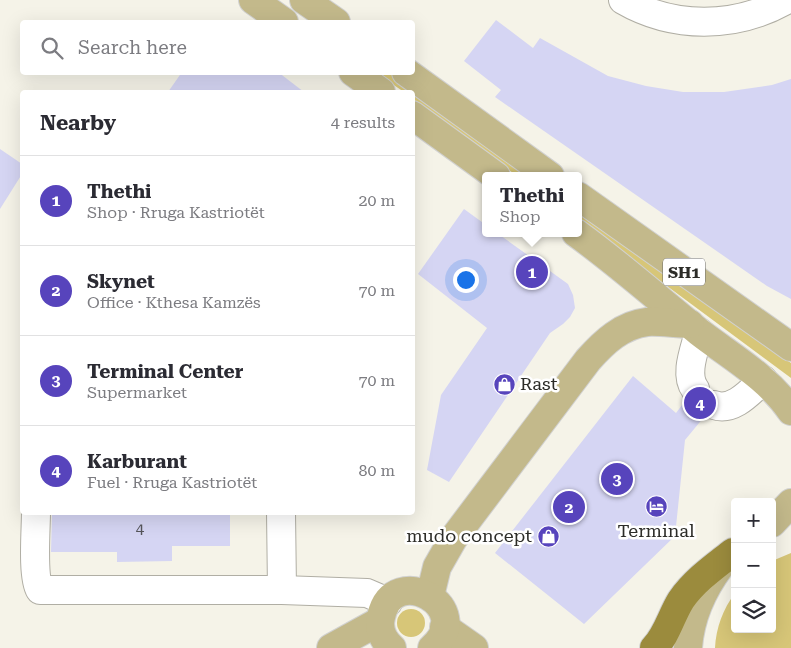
<!DOCTYPE html>
<html lang="en">
<head>
<meta charset="utf-8">
<style>
	body { margin:0; font-family:"Roboto Serif",serif; background:#f2f2f3; color:#2b2b33 }
	.controls { position:absolute; right:15px; bottom:15px; display:grid; overflow:hidden; border-radius:5px; box-shadow:0 5px 20px #0002 }
	.controls button { width:45px; height:45px; display:grid; place-items:center; padding:0; border:0; border-bottom:1px solid #e1e1e2; background:#fff; color:#2b2b33; font:25px sans-serif }
	.you { position:absolute; left:465px; top:279px; width:18px; height:18px; margin:-12px; border:4px solid #fff; border-radius:50%; background:#1a73e8; box-shadow:0 0 0 8px #1a73e833 }
	.badge { display:grid; place-items:center; width:32px; height:32px; border-radius:50%; background:#5744bc; color:#fff; font-size:16px; font-weight:700 }
	.pin { position:absolute; translate:-50% -50%; border:2px solid #fff; box-shadow:0 1px 5px #0006 }
	.popup { position:absolute; left:482px; top:172px; width:100px; height:65px; box-sizing:border-box; display:grid; place-content:center; border-radius:5px; background:#fff; filter:drop-shadow(0 1px 4px #0005); font-size:16px; white-space:nowrap; color:#7c7c81 }
	.popup b { font-size:19px; color:#2b2b33 }
	.popup::after { content:''; position:absolute; left:50%; top:100%; margin-left:-10px; border:10px solid transparent; border-top-color:#fff }
	.list { margin:0; padding:0; list-style:none }
	h2 { display:flex; justify-content:space-between; align-items:center; height:65px; margin:0; padding:0 20px; font-size:21px }
	h2 small { font-size:16px; font-weight:400; color:#7c7c81 }
	.list li { display:grid; grid-template-columns:32px 1fr auto; gap:15px; align-items:center; box-sizing:border-box; height:90px; padding:0 20px; border-top:1px solid #e1e1e2 }
	.list b { display:block; font-size:19px; white-space:nowrap }
	.list p { margin:0; font-size:16px; white-space:nowrap; color:#7c7c81 }
	.list em { font-size:16px; font-style:normal; color:#7c7c81 }
	.icon { flex:none; width:28px; height:28px; fill:none; stroke:currentColor; stroke-width:2; stroke-linecap:round; stroke-linejoin:round }
	.map { position:relative; flex:none; width:791px; height:648px; overflow:hidden }
	.search { position:absolute; background:#fff; box-shadow:0 5px 20px #0002; left:20px; top:20px; width:395px; height:55px; display:flex; align-items:center; gap:12px; box-sizing:border-box; padding:0 18px; border-radius:5px; color:#7c7c81; font-size:19px }
	.panel { position:absolute; background:#fff; box-shadow:0 5px 20px #0002; left:20px; top:90px; width:395px; height:425px; border-radius:5px }
	.map>svg:first-child { display:block }
	.green { fill:#d7c678 }
	.building { fill:#d5d5f3 }
	.lines { fill:none; stroke-linecap:round; stroke-linejoin:round }
	.minor-casing { stroke:#b0aea4; stroke-width:30 }
	.major-casing { stroke:#d1d1d0; stroke-width:30 }
	.highway-casing { stroke:#d1d1d0; stroke-width:30 }
	.minor { stroke:#fff; stroke-width:28 }
	.major { stroke:#c3b98b; stroke-width:28 }
	.highway { stroke:#9b8b3d; stroke-width:28 }
	.labels { text-anchor:middle; stroke-width:5; stroke-linejoin:round; paint-order:stroke }
	.number-label { font-size:15px; fill:#56565b }
	.shield { fill:#fff; stroke:#6b6b68; stroke-width:1 }
	.shield-label { font-size:16px; font-weight:bold; fill:#2c2c28 }
	.poi-label { font-size:18px; fill:#2c2c28; stroke:#fff; text-anchor:start }
</style>
</head>
<body>
<div class="map">
<svg width="791" height="648" viewBox="0 0 791 648">
	<rect width="100%" height="100%" fill="#f5f3e8"/>
	<g class="green">
		<path d="M376,73H390L532,176H517L413,99L412,92H404Z"/>
		<path d="M578,210L791,363V378L578,220Z"/>
		<path d="M791,553V648H715C716,628 723,609 735,593V629H772V561Z"/>
		<circle cx="411" cy="623" r="14"/>
	</g>
	<g class="building">
		<path d="M496,20L533,48L540,38L608,76L646,86L683,92H724L772,85L791,79V299L767,286L495,97L501,90L464,61Z"/>
		<path d="M182,72H278L304,92H168Z"/>
		<path d="M0,149L22,164V174L0,209Z"/>
		<path d="M464,209L486,225V233H497L568,284L573,295L575,308L570,317L563,324L550,333L449,482L427,470L441,395L487,328L418,274Z"/>
		<path d="M633,376L676,413L685,401L694,405L699,404V410L704,417L685,440L675,536L584,624L495,553Z"/>
		<path d="M52,512H230V546H172V561L117,562V552H51Z"/>
	</g>
	<g class="lines">
		<defs>
			<g id="minor">
				<path d="M623,0C673,29 735,29 786,0"/>
				<path d="M695,389C684,374 695,349 699,332"/>
				<path d="M714,405C733,412 750,392 763,380"/>
				<path d="M36,512C36,529 32,577 40,590H282L367,593L388,602"/>
				<path d="M281,512L282,590"/>
			</g>
			<g id="major">
				<path d="M253,0L284,22"/>
				<path d="M304,0L336,22"/>
				<path d="M353,72L381,92"/>
				<path d="M406,72L550,176"/>
				<path d="M412,115L496,176"/>
				<path d="M578,196L791,347"/>
				<path d="M576,233C619,264 658,299 699,332C730,356 769,378 791,411"/>
				<path d="M772,523L791,503"/>
				<path d="M430,596L437,567L453,539L588,360C604,342 622,325 647,322C660,321 676,324 690,324"/>
				<path d="M444,627L474,648"/>
				<path d="M331,648L380,621"/>
				<path d="M392,648C383,640 378,629 381,617C393,560 478,608 432,648"/>
				<path d="M688,648C690,618 703,589 721,565"/>
			</g>
			<path id="highway" d="M654,648C667,635 671,616 681,600C695,580 714,567 733,552"/>
		</defs>
		<use href="#minor" class="minor-casing"/>
		<use href="#major" class="major-casing"/>
		<use href="#highway" class="highway-casing"/>
		<use href="#minor" class="minor"/>
		<use href="#major" class="major"/>
		<use href="#highway" class="highway"/>
	</g>
	<defs>
		<symbol id="shop-disc" viewBox="-11 -11 22 22"><circle r="9.5" fill="#5744bc" stroke="#fff"/><path d="M-5-2.5h2.3a2.7 3.5 0 0 1 5.4 0H5L5.5 6h-11ZM-1.5-2.5h3a1.5 2.3 0 0 0-3 0Z" fill="#fff"/></symbol>
		<symbol id="hotel-disc" viewBox="-11 -11 22 22"><circle r="9.5" fill="#5744bc" stroke="#fff"/><path d="M-6-4.5h1.5V1H6V5H4.5V3h-9V5H-6ZM-4 0a1.8 1.8 0 1 1 3.6 0ZM.5 0V-2.5h3Q6-2.5 6 0Z" fill="#fff"/></symbol>
	</defs>
	<g fill-rule="evenodd">
		<use href="#shop-disc" x="492" y="372" width="25" height="25"/>
		<use href="#hotel-disc" x="644" y="494" width="25" height="25"/>
		<use href="#shop-disc" x="536" y="524" width="25" height="25"/>
	</g>
	<g class="labels">
		<g class="number-label">
			<text x="140" y="534">4</text>
		</g>
		<rect class="shield" x="663" y="258.5" width="42" height="27" rx="4"/>
		<g class="shield-label">
			<text x="684" y="278">SH1</text>
		</g>
		<g class="poi-label">
			<text x="520" y="390">Rast</text>
			<text x="656" y="537" text-anchor="middle">Terminal</text>
			<text x="532" y="542" text-anchor="end">mudo concept</text>
		</g>
	</g>
</svg>
<div class="controls">
<button>+</button>
<button>−</button>
<button><svg class="icon" aria-label="layers" viewBox="0 0 24 24"><path d="M12 4l9 5-9 5-9-5zM3 14l9 5 9-5"/></svg></button>
</div>
<div class="you"></div>
<div class="pin badge" style="left:532px;top:272px">1</div>
<div class="popup"><b>Thethi</b>Shop</div>
<div class="pin badge" style="left:569px;top:507px">2</div>
<div class="pin badge" style="left:617px;top:479px">3</div>
<div class="pin badge" style="left:700px;top:403px">4</div>
<div class="search"><svg class="icon" aria-label="search" viewBox="0 0 24 24"><circle cx="10" cy="10" r="6"/><path d="M15 15l6 6"/></svg>Search here</div>
<section class="panel">
<h2>Nearby<small>4 results</small></h2>
<ul class="list">
<li><span class="badge">1</span><div><b>Thethi</b><p>Shop · Rruga Kastriotët</p></div><em>20 m</em></li>
<li><span class="badge">2</span><div><b>Skynet</b><p>Office · Kthesa Kamzës</p></div><em>70 m</em></li>
<li><span class="badge">3</span><div><b>Terminal Center</b><p>Supermarket</p></div><em>70 m</em></li>
<li><span class="badge">4</span><div><b>Karburant</b><p>Fuel · Rruga Kastriotët</p></div><em>80 m</em></li>
</ul>
</section>
</div>
</body>
</html>
